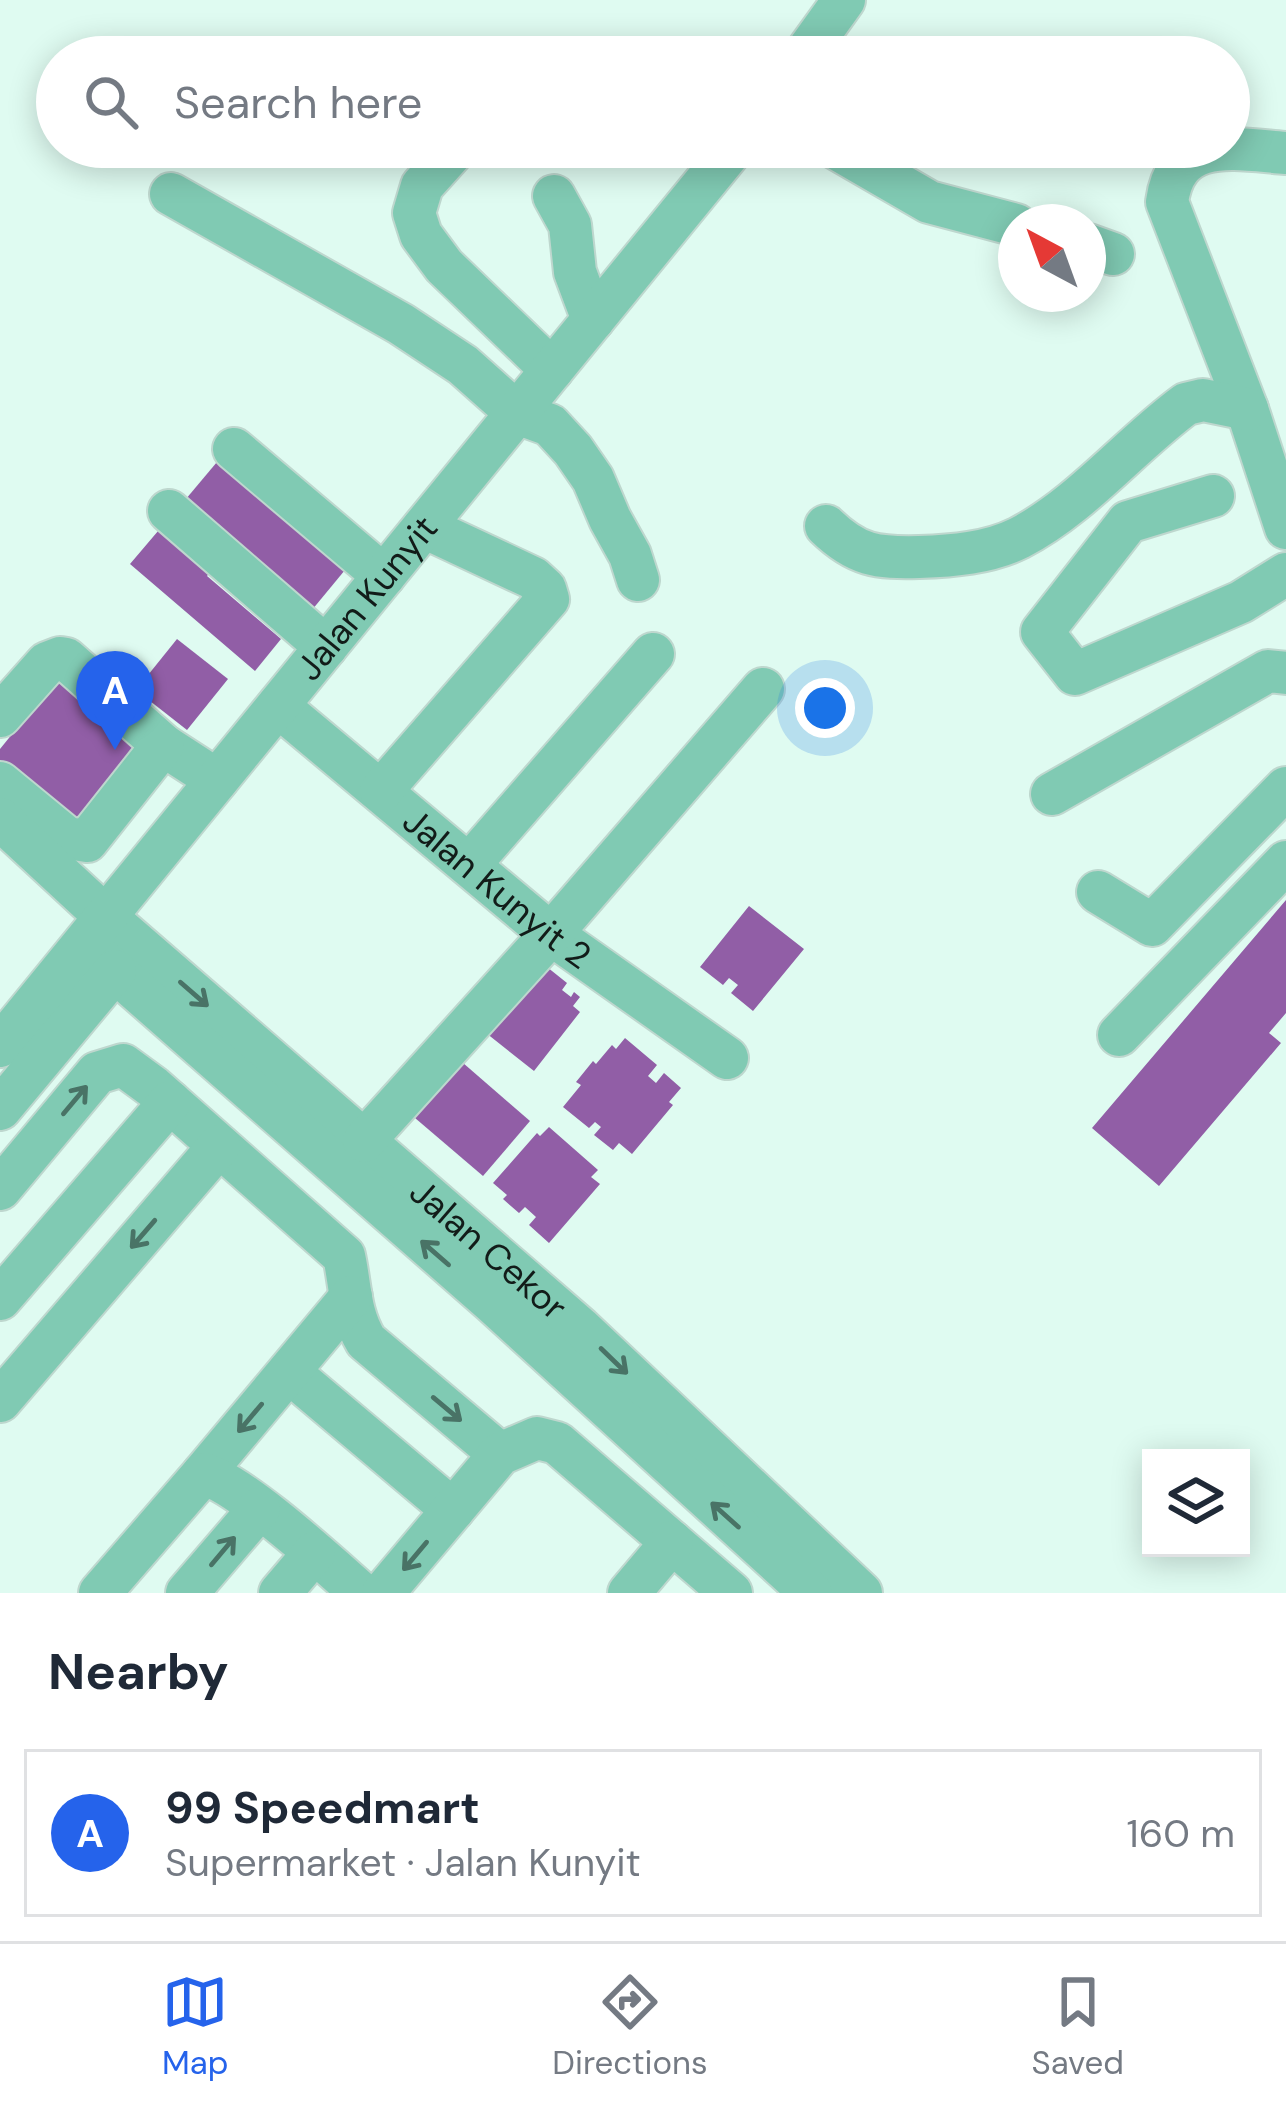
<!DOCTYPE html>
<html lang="en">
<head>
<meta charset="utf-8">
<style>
	body { margin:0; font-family:"DM Sans",sans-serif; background:#f6f6f7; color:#1f2937 }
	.controls { position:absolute; right:36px; bottom:36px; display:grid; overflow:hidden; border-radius:0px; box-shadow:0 6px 30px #0003 }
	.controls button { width:108px; height:108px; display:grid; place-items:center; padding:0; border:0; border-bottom:3px solid #e0e1e3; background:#fff; color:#1f2937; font:60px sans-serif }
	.compass { position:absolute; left:998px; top:204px; width:108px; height:108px; border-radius:50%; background:#fff; box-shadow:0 6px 30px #0003; rotate:319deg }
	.you { position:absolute; left:825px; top:708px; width:42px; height:42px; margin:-30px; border:9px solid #fff; border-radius:50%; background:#1a73e8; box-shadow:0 0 0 18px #1a73e833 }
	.badge { display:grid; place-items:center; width:78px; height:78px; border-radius:50%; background:#2563eb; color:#fff; font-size:39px; font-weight:700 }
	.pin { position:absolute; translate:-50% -99px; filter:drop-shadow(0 3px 6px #0008) }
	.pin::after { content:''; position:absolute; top:63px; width:42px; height:36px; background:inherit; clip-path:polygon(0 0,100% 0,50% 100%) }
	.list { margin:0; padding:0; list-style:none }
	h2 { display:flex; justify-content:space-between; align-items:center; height:156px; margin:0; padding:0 48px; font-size:51px }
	h2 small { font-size:39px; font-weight:400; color:#747a83 }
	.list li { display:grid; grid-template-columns:78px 1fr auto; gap:36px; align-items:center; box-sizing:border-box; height:168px; margin:0 24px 24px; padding:0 24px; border:3px solid #e0e1e3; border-radius:0px }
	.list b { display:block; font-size:45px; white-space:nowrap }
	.list p { margin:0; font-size:39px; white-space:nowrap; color:#747a83 }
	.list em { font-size:39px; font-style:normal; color:#747a83 }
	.icon { flex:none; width:66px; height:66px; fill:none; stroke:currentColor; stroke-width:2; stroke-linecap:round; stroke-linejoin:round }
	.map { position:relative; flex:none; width:1286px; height:1593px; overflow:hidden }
	.search { position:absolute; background:#fff; box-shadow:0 6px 30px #0003; left:36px; right:36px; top:36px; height:132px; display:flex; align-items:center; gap:30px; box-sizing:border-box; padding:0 42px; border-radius:66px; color:#747a83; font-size:45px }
	.sheet { height:348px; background:#fff }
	nav { display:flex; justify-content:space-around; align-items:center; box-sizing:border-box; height:168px; border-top:3px solid #e0e1e3; background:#fff; font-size:33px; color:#747a83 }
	nav a { display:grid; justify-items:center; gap:6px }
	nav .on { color:#2563eb }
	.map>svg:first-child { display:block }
	.building { fill:#915ea6 }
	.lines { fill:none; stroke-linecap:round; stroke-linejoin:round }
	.minor-casing { stroke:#bed7ce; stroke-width:46 }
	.minor { stroke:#80cab3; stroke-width:42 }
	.oneway { stroke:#497366 }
	.labels { text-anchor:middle; stroke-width:9; stroke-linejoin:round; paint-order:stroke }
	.street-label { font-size:36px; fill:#121c19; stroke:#dffbf1 }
</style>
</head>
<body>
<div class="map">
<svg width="1286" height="1593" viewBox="0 0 1286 1593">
	<rect width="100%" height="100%" fill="#dffbf1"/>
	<g class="building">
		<path d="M217,462L345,570L307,616L175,512Z"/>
		<path d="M164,524L214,567L207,576L281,639L255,671L130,564Z"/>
		<path d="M177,639L228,679L187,730L136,690Z"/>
		<path d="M56,680L136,746L70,828L0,771V749Z"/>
		<path d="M1286,900V1013L1269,1033L1281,1043L1159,1186L1092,1128Z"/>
		<path d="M749,906L804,949L753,1011L731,993L738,985L729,978L723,985L700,967Z"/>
		<path d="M537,959L567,983L562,990L571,997L574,992L580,997L573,1006L580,1012L534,1071L481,1029Z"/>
		<path d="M625,1038L657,1065L648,1076L656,1083L664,1073L681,1088L669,1102L673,1105L632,1154L619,1143L613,1150L594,1135L601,1127L595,1122L589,1128L563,1107L581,1085L576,1082L593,1061L596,1064L612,1045L616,1049Z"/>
		<path d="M455,1056L530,1121L483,1176L408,1112Z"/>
		<path d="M549,1127L598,1170L591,1177L600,1184L549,1243L529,1225L536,1217L525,1207L519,1213L503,1199L507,1195L493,1183L537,1133L540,1136Z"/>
	</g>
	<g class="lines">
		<defs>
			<g id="minor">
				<path d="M803,57L844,0"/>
				<path d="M457,147L422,186L414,213L421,235L444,266L552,370"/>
				<path d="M834,147L929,202L1016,225"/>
				<path d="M1286,153C1234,149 1176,135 1167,202L1247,409L1286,528"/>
				<path d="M171,194L401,324L463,365L517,413L550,425L573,450L593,479L610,519L630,555L638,580"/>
				<path d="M554,196L570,225L575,272L593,320"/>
				<path d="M1088,245L1113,254"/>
				<path d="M234,449L384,576"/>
				<path d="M1213,496L1128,522L1042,632L1075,674L1241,602L1286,574"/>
				<path d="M169,511L326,647"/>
				<path d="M826,526C857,556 877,558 919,557C952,556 989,553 1019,538C1081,506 1130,445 1186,404L1203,400L1247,409"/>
				<path id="s1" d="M278,706L551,934L727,1058"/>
				<path d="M0,716L47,663L60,658L66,659L163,745L217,780"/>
				<path d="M0,783L67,838L87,841L163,745"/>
				<path d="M381,791L548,599L545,589L533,578L424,527"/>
				<path d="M1052,794L1268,671L1286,673"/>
				<path id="s2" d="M0,819L106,917L580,1328L861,1593"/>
				<path d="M469,865L653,654"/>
				<path d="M1098,892L1152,925L1286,788"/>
				<path d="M85,945L492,1302L811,1593"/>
				<path d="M1119,1035L1286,862"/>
				<path id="s3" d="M0,1046L734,147"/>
				<path d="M0,1109L115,971"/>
				<path d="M364,1141L551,934L763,689"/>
				<path d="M0,1189L97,1073L123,1065L153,1087L344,1256C351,1288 349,1312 366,1341L500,1454"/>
				<path d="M0,1299L170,1102"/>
				<path d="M289,1372L453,1510"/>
				<path d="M0,1401L219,1146"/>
				<path d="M203,1474L351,1297"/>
				<path d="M100,1593L203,1474C239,1482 329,1565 361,1593"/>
				<path d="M187,1593L259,1509"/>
				<path d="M280,1593L314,1553"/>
				<path d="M383,1593L500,1454L537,1438L557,1443L731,1593"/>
				<path d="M629,1593L672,1542"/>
			</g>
		</defs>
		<use href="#minor" class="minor-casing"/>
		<use href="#minor" class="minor"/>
	</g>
	<defs><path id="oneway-shaft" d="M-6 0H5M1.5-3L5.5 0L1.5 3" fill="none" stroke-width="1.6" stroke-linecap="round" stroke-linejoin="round" transform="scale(3)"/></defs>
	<g class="oneway">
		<use href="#oneway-shaft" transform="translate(194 994) rotate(41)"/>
		<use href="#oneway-shaft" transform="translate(75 1100) rotate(-50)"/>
		<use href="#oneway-shaft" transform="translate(143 1234) rotate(131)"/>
		<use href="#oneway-shaft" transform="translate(435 1253) rotate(-139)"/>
		<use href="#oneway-shaft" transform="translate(614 1361) rotate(44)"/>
		<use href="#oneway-shaft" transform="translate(447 1409) rotate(40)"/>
		<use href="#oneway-shaft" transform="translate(250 1418) rotate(130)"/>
		<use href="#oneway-shaft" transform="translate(725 1515) rotate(-138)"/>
		<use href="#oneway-shaft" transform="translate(223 1551) rotate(-50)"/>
		<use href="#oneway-shaft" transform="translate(415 1556) rotate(130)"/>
	</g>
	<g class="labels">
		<g class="street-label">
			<text dy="13" stroke="none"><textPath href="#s3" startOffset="579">Jalan Kunyit</textPath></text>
			<text dy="13" stroke="none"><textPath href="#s1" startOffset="285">Jalan Kunyit 2</textPath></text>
			<text dy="13" stroke="none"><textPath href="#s2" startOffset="651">Jalan Cekor</textPath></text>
		</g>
	</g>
</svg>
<div class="controls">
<button><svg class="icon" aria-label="layers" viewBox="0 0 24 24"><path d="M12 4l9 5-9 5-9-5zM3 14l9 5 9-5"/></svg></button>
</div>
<svg class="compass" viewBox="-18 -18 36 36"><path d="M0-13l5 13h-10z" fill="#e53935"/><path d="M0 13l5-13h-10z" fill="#747a83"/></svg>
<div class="you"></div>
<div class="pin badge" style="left:115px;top:750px">A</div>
<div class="search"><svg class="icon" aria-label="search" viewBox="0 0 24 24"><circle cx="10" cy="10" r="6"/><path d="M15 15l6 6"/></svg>Search here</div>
</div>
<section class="sheet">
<h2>Nearby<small></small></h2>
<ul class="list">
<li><span class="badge">A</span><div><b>99 Speedmart</b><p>Supermarket · Jalan Kunyit</p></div><em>160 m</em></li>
</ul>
</section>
<nav>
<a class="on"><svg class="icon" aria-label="map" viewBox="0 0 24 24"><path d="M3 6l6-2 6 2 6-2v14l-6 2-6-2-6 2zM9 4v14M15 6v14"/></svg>Map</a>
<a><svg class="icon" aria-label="directions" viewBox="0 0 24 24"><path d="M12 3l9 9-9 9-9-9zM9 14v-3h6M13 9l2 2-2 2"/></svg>Directions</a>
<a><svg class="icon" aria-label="saved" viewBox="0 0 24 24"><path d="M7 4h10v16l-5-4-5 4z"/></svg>Saved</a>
</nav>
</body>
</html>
